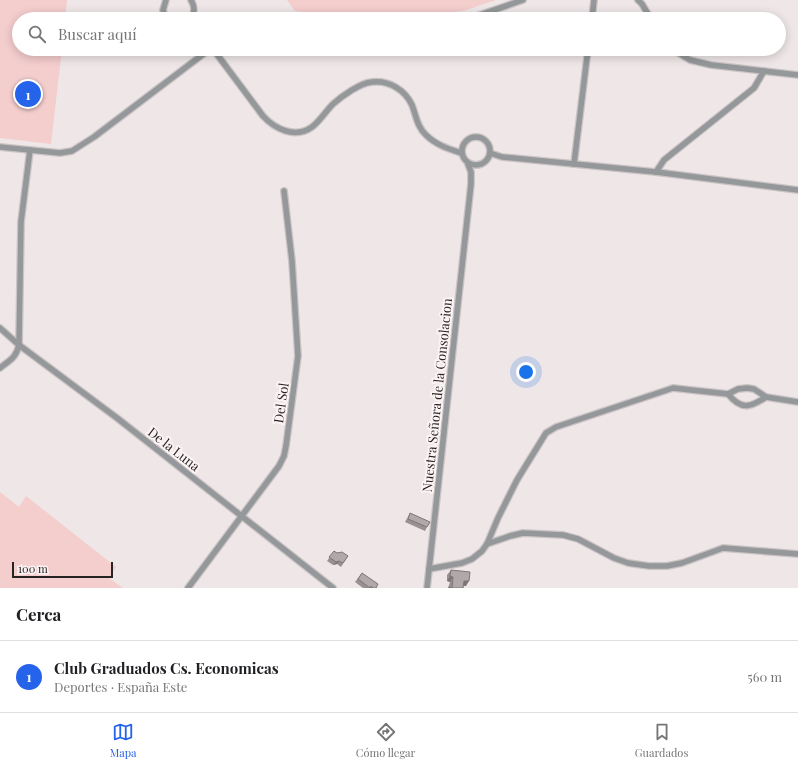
<!DOCTYPE html>
<html lang="es">
<head>
<meta charset="utf-8">
<style>
	body { margin:0; font-family:"Playfair Display",serif; background:#f6f6f6; color:#202124 }
	.scale { position:absolute; left:12px; bottom:10px; width:101px; box-sizing:border-box; padding-left:4px; border:2px solid #262323; border-top:0; font-size:11px; line-height:14px; white-space:nowrap; color:#262323; -webkit-text-stroke:3px #fcf4f4; paint-order:stroke }
	.you { position:absolute; left:526px; top:372px; width:14px; height:14px; margin:-10px; border:3px solid #fff; border-radius:50%; background:#1a73e8; box-shadow:0 0 0 6px #1a73e833 }
	.badge { display:grid; place-items:center; width:26px; height:26px; border-radius:50%; background:#2563eb; color:#fff; font-size:13px; font-weight:700 }
	.pin { position:absolute; translate:-50% -50%; border:2px solid #fff; box-shadow:0 1px 4px #0006 }
	.list { margin:0; padding:0; list-style:none }
	h2 { display:flex; justify-content:space-between; align-items:center; height:52px; margin:0; padding:0 16px; font-size:17px }
	h2 small { font-size:13px; font-weight:400; color:#757577 }
	.list li { display:grid; grid-template-columns:26px 1fr auto; gap:12px; align-items:center; box-sizing:border-box; height:72px; padding:0 16px; border-top:1px solid #e0e0e0 }
	.list b { display:block; font-size:15px; white-space:nowrap }
	.list p { margin:0; font-size:13px; white-space:nowrap; color:#757577 }
	.list em { font-size:13px; font-style:normal; color:#757577 }
	.icon { flex:none; width:22px; height:22px; fill:none; stroke:currentColor; stroke-width:2; stroke-linecap:round; stroke-linejoin:round }
	.map { position:relative; flex:none; width:798px; height:588px; overflow:hidden }
	.search { position:absolute; background:#fff; box-shadow:0 2px 10px #0003; left:12px; right:12px; top:12px; height:44px; display:flex; align-items:center; gap:10px; box-sizing:border-box; padding:0 14px; border-radius:22px; color:#757577; font-size:15px }
	.sheet { height:124px; background:#fff }
	nav { display:flex; justify-content:space-around; align-items:center; box-sizing:border-box; height:56px; border-top:1px solid #e0e0e0; background:#fff; font-size:11px; color:#757577 }
	nav a { display:grid; justify-items:center; gap:2px }
	nav .on { color:#2563eb }
	.map>svg:first-child { display:block }
	.green { fill:#f4cdcd }
	.lines { fill:none; stroke-linecap:round; stroke-linejoin:round }
	.minor-casing { stroke:#cbc4c4; stroke-width:8 }
	.minor { stroke:#95989a; stroke-width:5.5 }
	.wall { fill:#989191 }
	.shaded-wall { fill:#7c7676 }
	.building { fill:#b1a9a9; stroke:#7c7676 }
	.labels { text-anchor:middle; stroke-width:4; stroke-linejoin:round; paint-order:stroke }
	.street-label { font-size:13px; fill:#262323; stroke:#fcf4f4 }
</style>
</head>
<body>
<div class="map">
<svg width="798" height="588" viewBox="0 0 798 588">
	<rect width="100%" height="100%" fill="#efe7e7"/>
	<g class="green">
		<path d="M0,0H67L65,19H19V49H62L51,144L0,138Z"/>
		<path d="M287,0H496L463,11L405,19H355L295,11Z"/>
		<path d="M0,492L19,507L26,496L116,567L109,578L123,588H0Z"/>
	</g>
	<g class="lines">
		<defs>
			<g id="minor">
				<path d="M166,0L163,10L166,19"/>
				<path d="M638,0L642,4L651,19"/>
				<path d="M191,19C195,12 195,7 191,0"/>
				<path d="M263,19L282,18L289,19"/>
				<path d="M468,19L523,0"/>
				<path d="M592,19L594,0"/>
				<path d="M213,49L263,116C275,129 295,139 312,127C320,121 326,111 333,104C342,96 360,83 372,82C389,80 405,90 412,105C416,115 417,127 426,135C436,145 449,149 461,153"/>
				<path d="M672,49L690,60L711,65L798,75"/>
				<circle cx="476" cy="151" r="14"/>
				<path d="M0,147L60,153L72,151L94,137L210,49"/>
				<path d="M490,153L502,157L656,172L798,190"/>
				<path d="M574,164L588,49"/>
				<path d="M656,172L664,160L754,88L764,71"/>
				<path d="M0,328L19,345L117,418L333,588"/>
				<path d="M0,368C10,360 16,358 19,345L21,222L30,150"/>
				<path d="M728,394C741,410 750,408 766,397"/>
				<path d="M487,544L510,536L523,533L563,535L578,539L614,558L628,563L649,566H667L682,563L723,548L798,554"/>
				<path d="M429,569L462,563L472,559L482,551L487,544L498,518L517,480L546,433L556,427L673,388L728,394L738,389L747,388L754,389L766,397L798,402"/>
				<path d="M188,588L279,466L284,456L286,446L298,356L292,261L284,191"/>
				<path d="M427,588L471,184V172L468,164"/>
			</g>
		</defs>
		<use href="#minor" class="minor-casing"/>
		<use href="#minor" class="minor"/>
	</g>
	<g class="wall">
		<path d="M410,513L427,527L425,531L405,522Z"/>
		<path d="M334,551L337,553L348,556L341,567L337,564L333,565L327,561Z"/>
		<path d="M451,570L466,586H463V588H448L450,582L447,581V575Z"/>
		<path d="M362,573L376,588H363L355,582Z"/>
	</g>
	<g class="shaded-wall">
		<path d="M339,561L337,564L333,565L336,562Z"/>
		<path d="M450,576L453,577L450,582L447,581Z"/>
		<path d="M464,581H469L466,586H460Z"/>
	</g>
	<g class="building">
		<path d="M410,513L430,522L427,527L408,519Z"/>
		<path d="M334,551L337,553L342,552L348,556L343,563L339,561L336,562L329,557Z"/>
		<path d="M451,570L470,572L469,581H464L463,588H449V587L452,588L453,577L450,576Z"/>
		<path d="M362,573L378,584L376,588H373L371,586L370,588L358,579Z"/>
	</g>
	<g class="labels">
		<g class="street-label">
			<text transform="translate(437 395) rotate(-84)" y="5">Nuestra Señora de la Consolacion</text>
			<text transform="translate(281 403) rotate(-82)" y="5">Del Sol</text>
			<text transform="translate(174 449) rotate(38)" y="5">De la Luna</text>
		</g>
	</g>
</svg>
<div class="scale">100 m</div>
<div class="you"></div>
<div class="pin badge" style="left:28px;top:94px">1</div>
<div class="search"><svg class="icon" aria-label="search" viewBox="0 0 24 24"><circle cx="10" cy="10" r="6"/><path d="M15 15l6 6"/></svg>Buscar aquí</div>
</div>
<section class="sheet">
<h2>Cerca<small></small></h2>
<ul class="list">
<li><span class="badge">1</span><div><b>Club Graduados Cs. Economicas</b><p>Deportes · España Este</p></div><em>560 m</em></li>
</ul>
</section>
<nav>
<a class="on"><svg class="icon" aria-label="map" viewBox="0 0 24 24"><path d="M3 6l6-2 6 2 6-2v14l-6 2-6-2-6 2zM9 4v14M15 6v14"/></svg>Mapa</a>
<a><svg class="icon" aria-label="directions" viewBox="0 0 24 24"><path d="M12 3l9 9-9 9-9-9zM9 14v-3h6M13 9l2 2-2 2"/></svg>Cómo llegar</a>
<a><svg class="icon" aria-label="saved" viewBox="0 0 24 24"><path d="M7 4h10v16l-5-4-5 4z"/></svg>Guardados</a>
</nav>
</body>
</html>
